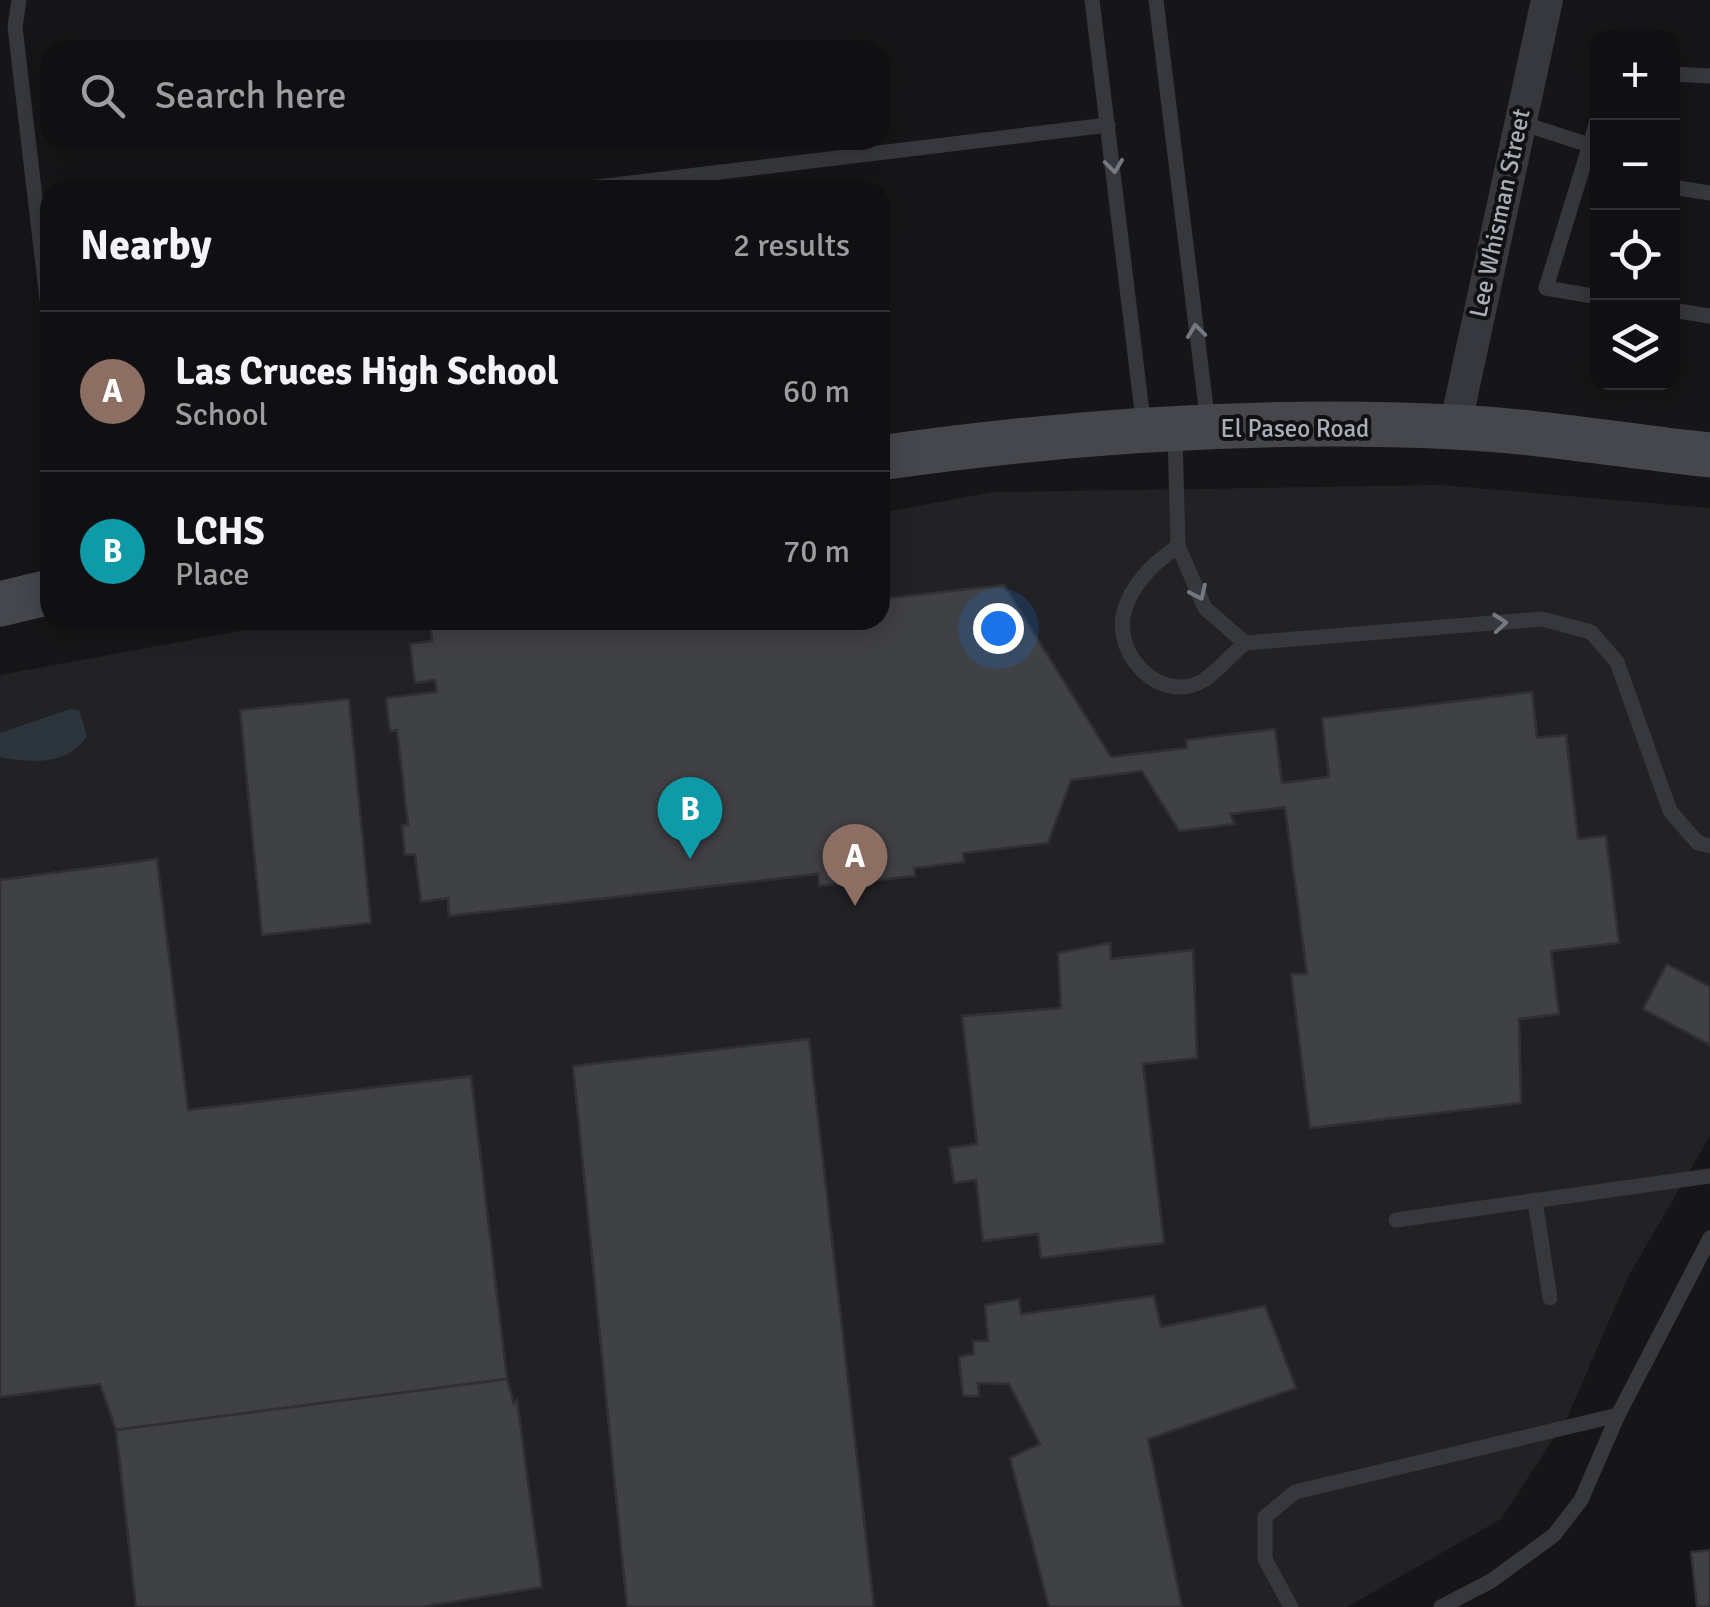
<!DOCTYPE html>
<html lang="en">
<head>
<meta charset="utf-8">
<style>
	body { margin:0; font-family:Signika,sans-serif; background:#19191b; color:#f1f3f6 }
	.controls { position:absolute; right:30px; top:30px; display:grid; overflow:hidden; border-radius:20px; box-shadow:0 5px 25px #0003 }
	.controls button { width:90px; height:90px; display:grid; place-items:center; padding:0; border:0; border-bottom:2px solid #303032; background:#101012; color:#f1f3f6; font:50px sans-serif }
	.you { position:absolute; left:998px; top:628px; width:35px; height:35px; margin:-25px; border:8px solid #fff; border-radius:50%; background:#1a73e8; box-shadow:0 0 0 15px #1a73e833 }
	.badge { display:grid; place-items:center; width:65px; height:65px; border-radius:50%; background:#f2b134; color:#fff; font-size:32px; font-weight:700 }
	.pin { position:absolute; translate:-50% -82px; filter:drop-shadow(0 2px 5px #0008) }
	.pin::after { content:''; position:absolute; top:52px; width:35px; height:30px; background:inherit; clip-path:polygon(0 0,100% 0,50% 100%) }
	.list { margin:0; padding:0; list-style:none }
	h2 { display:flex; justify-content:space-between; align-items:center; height:130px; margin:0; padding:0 40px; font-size:42px }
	h2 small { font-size:32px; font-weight:400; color:#9c9d9f }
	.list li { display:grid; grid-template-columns:65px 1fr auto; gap:30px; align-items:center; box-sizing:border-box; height:160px; padding:0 40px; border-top:2px solid #303032 }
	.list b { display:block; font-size:38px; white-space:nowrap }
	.list p { margin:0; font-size:32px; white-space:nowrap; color:#9c9d9f }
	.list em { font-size:32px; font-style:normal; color:#9c9d9f }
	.icon { flex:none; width:55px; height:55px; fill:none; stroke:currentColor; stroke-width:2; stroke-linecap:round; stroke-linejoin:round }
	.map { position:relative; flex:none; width:1710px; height:1607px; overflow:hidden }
	.search { position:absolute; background:#101012; box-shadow:0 5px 25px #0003; left:40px; top:40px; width:850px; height:110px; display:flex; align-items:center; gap:25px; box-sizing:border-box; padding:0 35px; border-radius:30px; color:#9c9d9f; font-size:38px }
	.panel { position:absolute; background:#101012; box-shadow:0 5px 25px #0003; left:40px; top:180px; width:850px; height:450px; border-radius:30px }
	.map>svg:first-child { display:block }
	.built { fill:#222225 }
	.water { fill:#2c353c }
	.building { fill:#404145; stroke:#303034; stroke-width:2.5 }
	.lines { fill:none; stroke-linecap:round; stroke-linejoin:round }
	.service { stroke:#37383d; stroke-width:15 }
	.minor { stroke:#37383d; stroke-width:32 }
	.secondary { stroke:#45474d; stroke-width:45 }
	.oneway { stroke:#757881 }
	.labels { text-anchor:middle; stroke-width:8; stroke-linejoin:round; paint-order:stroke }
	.street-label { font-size:25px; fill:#a8adb8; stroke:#111113 }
</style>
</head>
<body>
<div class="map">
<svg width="1710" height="1607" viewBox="0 0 1710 1607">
	<rect width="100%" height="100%" fill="#161618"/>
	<path class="built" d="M1440,485L1710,508V1136L1628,1277L1567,1418L1501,1519L1347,1607H0V675L299,620H880V513L993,492Z"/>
	<path class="water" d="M70,709L79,710L87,736C67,766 31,763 0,757V733Z"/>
	<g class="building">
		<path d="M1004,585L1111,757L1187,748L1186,740L1275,729L1282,783L1329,777L1322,718L1532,692L1537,738L1566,735L1578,839L1606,836L1619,943L1551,951L1559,1014L1519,1019L1521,1103L1310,1128L1291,974H1307L1285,807L1230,814L1235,824L1179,831L1142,771L1071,780L1048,843L963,853L964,862L914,868L915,876L819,886L818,874L449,916L448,898L421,902L415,854L405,855L402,825H408L397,730L390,731L386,698L437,692L435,680L415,683L410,644L432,641L430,621L880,620V599Z"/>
		<path d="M1004,585L1111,757L1187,748L1186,740L1275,729L1282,783L1329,777L1322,718L1532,692L1537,738L1566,735L1578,839L1606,836L1619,943L1551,951L1559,1014L1519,1019L1521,1103L1310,1128L1291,974H1307L1285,807L1230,814L1235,824L1179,831L1142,771L1071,780L1048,843L963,853L964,862L914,868L915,876L819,886L818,874L449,916L448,898L421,902L415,854L405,855L402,825H408L397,730L390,731L386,698L437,692L435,680L415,683L410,644L432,641L430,621L880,620V599Z"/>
		<path d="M349,699L371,923L262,935L240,710Z"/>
		<path d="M157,859L188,1110L471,1076L507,1379L514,1404L517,1400L542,1587L422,1607H136L116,1430L100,1384L0,1397V880Z"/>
		<path d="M157,859L188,1110L471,1076L507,1379L116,1430L100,1384L0,1397V880Z"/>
		<path d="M1110,943L1111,959L1193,950L1197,1058L1143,1064L1164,1243L1041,1258L1038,1234L983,1241L976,1180L954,1183L949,1148L977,1144L962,1016L1061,1008L1058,953Z"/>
		<path d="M1110,943L1111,959L1193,950L1197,1058L1143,1064L1164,1243L1041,1258L1038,1234L983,1241L976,1180L954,1183L949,1148L977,1144L962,1016L1061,1008L1058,953Z"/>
		<path d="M1667,964L1710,987V1045L1643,1009Z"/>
		<path d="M809,1039L874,1607H627L573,1066Z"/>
		<path d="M809,1039L874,1607H627L573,1066Z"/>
		<path d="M1154,1296L1161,1327L1265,1306L1296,1388L1148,1439L1182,1607H1049L1010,1458L1040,1444L1009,1384L978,1383L979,1396H963L959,1357L974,1354L973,1341H988L985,1305L1019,1299L1021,1314Z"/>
		<path d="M1154,1296L1161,1327L1265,1306L1296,1388L1148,1439L1182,1607H1049L1010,1458L1040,1444L1009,1384L978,1383L979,1396H963L959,1357L974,1354L973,1341H988L985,1305L1019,1299L1021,1314Z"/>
		<path d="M507,1379L514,1404L517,1400L542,1587L422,1607H136L116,1430Z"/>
		<path d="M1710,1550V1607H1697L1691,1552Z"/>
	</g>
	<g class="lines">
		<g class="service">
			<path d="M19,0L15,27L50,325"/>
			<path d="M1092,0L1144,428"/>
			<path d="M1156,0L1208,424"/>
			<path d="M1672,74L1710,76"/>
			<path d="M1598,118L1546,288L1598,297"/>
			<path d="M1518,122L1589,145"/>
			<path d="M1672,187L1710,193"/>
			<path d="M573,190L1108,125"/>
			<path d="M1672,310L1710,316"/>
			<path d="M1175,434L1178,546L1205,608L1245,643L1542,619L1591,632L1617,662L1670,811L1698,843L1710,846"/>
			<path d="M1178,546C1156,562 1138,577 1127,603C1106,651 1161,707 1204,680C1219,670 1232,654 1245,643"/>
			<path d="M1535,1200L1550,1298"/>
			<path d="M1396,1220L1710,1176"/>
			<path d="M1291,1607L1265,1559V1517L1295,1492L1618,1415"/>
			<path d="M1441,1607L1491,1581L1554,1535L1581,1500L1618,1415L1710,1238"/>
		</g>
		<path class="minor" d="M1455,427L1547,0"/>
		<g class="secondary">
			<path d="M880,458C1068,431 1264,418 1454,427C1539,431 1625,446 1710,455"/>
			<path d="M0,604L50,592"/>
		</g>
	</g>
	<defs><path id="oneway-chevron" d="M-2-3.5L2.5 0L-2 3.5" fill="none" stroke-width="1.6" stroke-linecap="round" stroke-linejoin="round" transform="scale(2.5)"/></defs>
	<g class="oneway">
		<use href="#oneway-chevron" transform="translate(1114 166) rotate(83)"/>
		<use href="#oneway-chevron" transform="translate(1196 331) rotate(-97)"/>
		<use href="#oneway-chevron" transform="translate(1199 593) rotate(65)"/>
		<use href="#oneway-chevron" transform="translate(1500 623) rotate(-5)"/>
	</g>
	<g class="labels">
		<g class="street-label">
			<text transform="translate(1499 213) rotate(-78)" y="9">Lee Whisman Street</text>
			<text x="1295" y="437">El Paseo Road</text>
		</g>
	</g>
</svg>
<div class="controls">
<button>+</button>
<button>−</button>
<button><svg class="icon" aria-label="locate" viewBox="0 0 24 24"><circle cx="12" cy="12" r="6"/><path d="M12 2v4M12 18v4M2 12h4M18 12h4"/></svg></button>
<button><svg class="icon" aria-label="layers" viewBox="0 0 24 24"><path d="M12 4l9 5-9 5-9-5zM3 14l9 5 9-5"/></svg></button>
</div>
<div class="you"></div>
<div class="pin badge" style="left:855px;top:906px;background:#8d6e63">A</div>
<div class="pin badge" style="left:690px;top:859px;background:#0f9aa8">B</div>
<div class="search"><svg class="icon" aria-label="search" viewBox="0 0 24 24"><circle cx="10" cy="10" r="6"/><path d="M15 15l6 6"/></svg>Search here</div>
<section class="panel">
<h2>Nearby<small>2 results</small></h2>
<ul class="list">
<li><span class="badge" style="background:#8d6e63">A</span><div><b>Las Cruces High School</b><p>School</p></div><em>60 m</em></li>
<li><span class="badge" style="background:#0f9aa8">B</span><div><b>LCHS</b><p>Place</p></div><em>70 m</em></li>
</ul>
</section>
</div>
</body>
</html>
